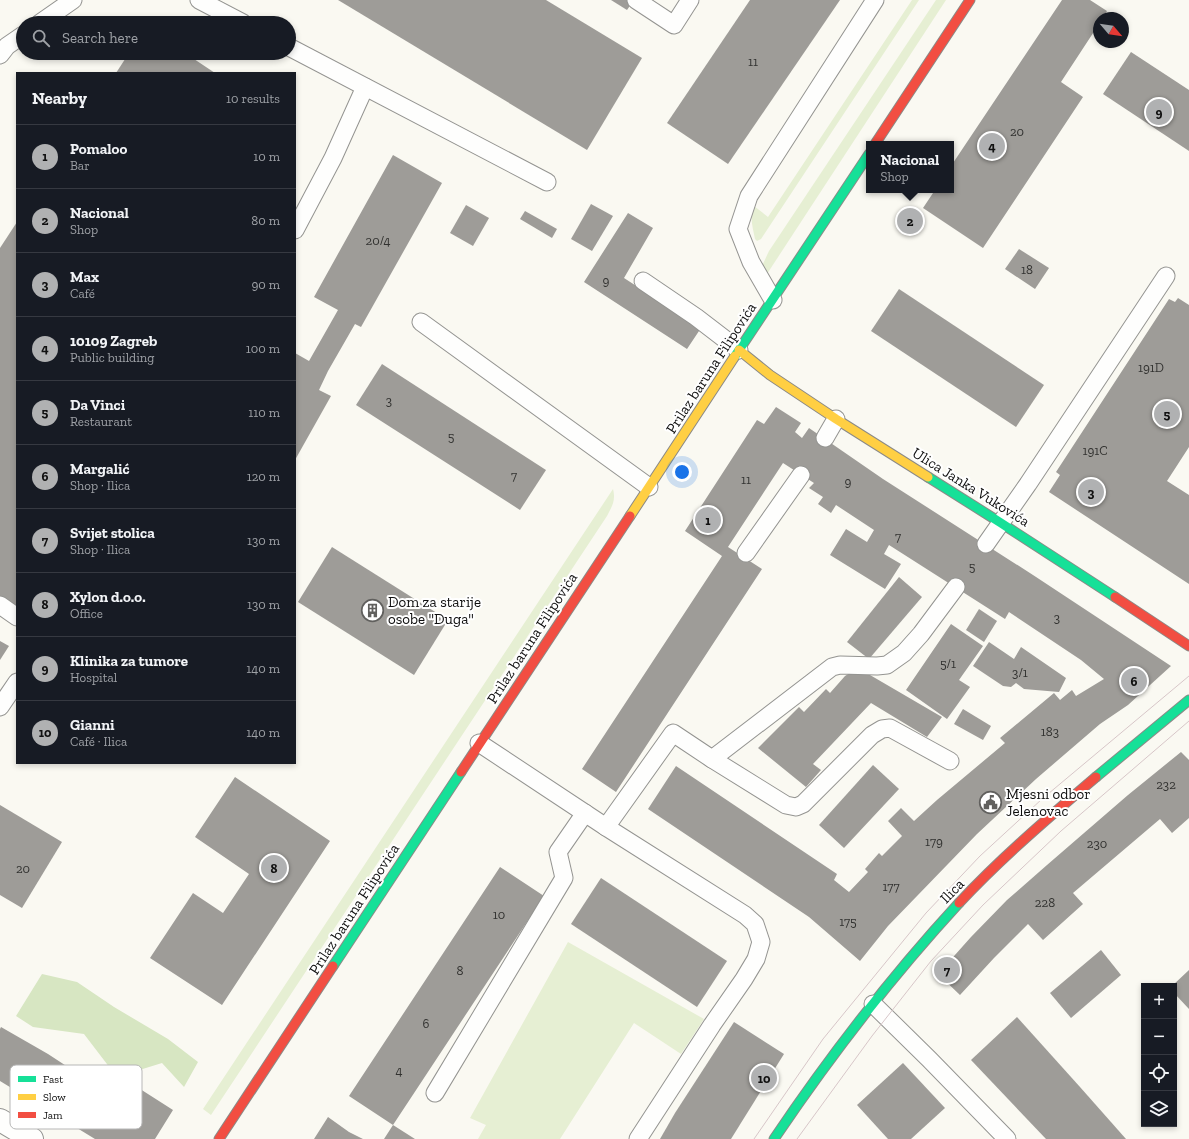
<!DOCTYPE html>
<html lang="en">
<head>
<meta charset="utf-8">
<style>
	body { margin:0; font-family:"Zilla Slab",serif; background:#20242c; color:#f1f3f6 }
	.controls { position:absolute; right:12px; bottom:12px; display:grid; overflow:hidden; border-radius:0px; box-shadow:0 2px 6px #0003 }
	.controls button { width:36px; height:36px; display:grid; place-items:center; padding:0; border:0; border-bottom:1px solid #363941; background:#171b24; color:#f1f3f6; font:20px sans-serif }
	.compass { position:absolute; left:1093px; top:12px; width:36px; height:36px; border-radius:50%; background:#171b24; box-shadow:0 2px 6px #0003; rotate:119deg }
	.you { position:absolute; left:682px; top:472px; width:14px; height:14px; margin:-10px; border:3px solid #fff; border-radius:50%; background:#1a73e8; box-shadow:0 0 0 6px #1a73e833 }
	.badge { display:grid; place-items:center; width:26px; height:26px; border-radius:50%; background:#b0b1b2; color:#111; font-size:13px; font-weight:700 }
	.pin { position:absolute; translate:-50% -50%; border:2px solid #fff; box-shadow:0 1px 4px #0006 }
	.popup { position:absolute; left:866px; top:141px; width:88px; height:52px; box-sizing:border-box; display:grid; place-content:center; border-radius:0px; background:#171b24; filter:drop-shadow(0 1px 3px #0005); font-size:13px; white-space:nowrap; color:#9ea1a6 }
	.popup b { font-size:15px; color:#f1f3f6 }
	.popup::after { content:''; position:absolute; left:50%; top:100%; margin-left:-8px; border:8px solid transparent; border-top-color:#171b24 }
	.list { margin:0; padding:0; list-style:none }
	h2 { display:flex; justify-content:space-between; align-items:center; height:52px; margin:0; padding:0 16px; font-size:17px }
	h2 small { font-size:13px; font-weight:400; color:#9ea1a6 }
	.list li { display:grid; grid-template-columns:26px 1fr auto; gap:12px; align-items:center; box-sizing:border-box; height:64px; padding:0 16px; border-top:1px solid #363941 }
	.list b { display:block; font-size:15px; white-space:nowrap }
	.list p { margin:0; font-size:13px; white-space:nowrap; color:#9ea1a6 }
	.list em { font-size:13px; font-style:normal; color:#9ea1a6 }
	.icon { flex:none; width:22px; height:22px; fill:none; stroke:currentColor; stroke-width:2; stroke-linecap:round; stroke-linejoin:round }
	.map { position:relative; flex:none; width:1189px; height:1139px; overflow:hidden }
	.search { position:absolute; background:#171b24; box-shadow:0 2px 6px #0003; left:16px; top:16px; width:280px; height:44px; display:flex; align-items:center; gap:10px; box-sizing:border-box; padding:0 14px; border-radius:22px; color:#9ea1a6; font-size:15px }
	.panel { position:absolute; background:#171b24; box-shadow:0 2px 6px #0003; left:16px; top:72px; width:280px; height:692px; border-radius:0px }
	.map>svg:first-child { display:block }
	.green { fill:#e6efd3 }
	.forest { fill:#d7e6c2 }
	.building { fill:#9e9c98 }
	.lines { fill:none; stroke-linecap:round; stroke-linejoin:round }
	.lane-casing { stroke:#949491; stroke-width:19 }
	.street-casing { stroke:#949491; stroke-width:24 }
	.fast-casing { stroke:#8b8a87; stroke-width:11 }
	.slow-casing { stroke:#8b8a87; stroke-width:11 }
	.jam-casing { stroke:#8b8a87; stroke-width:11 }
	.lane { stroke:#fefefd; stroke-width:17 }
	.street { stroke:#fefefd; stroke-width:22 }
	.fast { stroke:#16e098; stroke-width:9 }
	.slow { stroke:#ffcf43; stroke-width:9 }
	.jam { stroke:#f24e42; stroke-width:9 }
	.tram { stroke:#d7c6c8; stroke-width:1 }
	.labels { text-anchor:middle; stroke-width:4; stroke-linejoin:round; paint-order:stroke }
	.number-label { font-size:13px; fill:#323230 }
	.street-label { font-size:15px; fill:#0e0e0e; stroke:#fff }
	.poi-label { font-size:15px; fill:#0e0e0e; stroke:#fff; text-anchor:start }
	.key { fill:#fff; stroke:#b7b7b7; stroke-width:1 }
	.key-label { font-size:11px; fill:#0e0e0e }
</style>
</head>
<body>
<div class="map">
<svg width="1189" height="1139" viewBox="0 0 1189 1139">
	<rect width="100%" height="100%" fill="#faf9f2"/>
	<g class="green">
		<path d="M912,0H919L761,239L757,241L755,239C753,228 749,217 754,206L768,217Z"/>
		<path d="M936,0H946L765,277L761,268L769,251Z"/>
		<path d="M613,489C616,501 612,506 607,516L211,1115L203,1109Z"/>
		<path d="M568,942L704,1019L681,1054L634,1023L560,1139H478L486,1125L470,1118Z"/>
	</g>
	<path class="forest" d="M42,974L77,982L114,1007L168,1039L198,1062L184,1087L162,1063L133,1072L110,1068L84,1034L33,1027L16,1016Z"/>
	<g class="building">
		<path d="M338,0H546L642,58L587,150Z"/>
		<path d="M611,0H634L627,10Z"/>
		<path d="M750,0H840L728,164L667,123Z"/>
		<path d="M1062,0H1090L1107,11L1103,18H1099V24L1061,82L1083,97L983,248L923,208L935,190H951V166Z"/>
		<path d="M1131,52L1189,90V151L1103,94Z"/>
		<path d="M129,53H185L215,73H116Z"/>
		<path d="M393,155L442,183L361,327L355,324L328,371L319,390L331,396L295,460V353L309,361L338,310L314,297Z"/>
		<path d="M591,204L613,216L592,251L571,239Z"/>
		<path d="M466,205L489,218L473,246L450,233Z"/>
		<path d="M525,211L557,229L552,238L520,219Z"/>
		<path d="M628,213L653,228L624,278L701,328L687,349L584,282Z"/>
		<path d="M17,222V610L0,599V248Z"/>
		<path d="M1019,249L1049,268L1035,289L1005,269Z"/>
		<path d="M899,289L1044,385L1016,427L871,331Z"/>
		<path d="M1178,298L1189,305V447L1167,481L1189,495V584L1049,492L1060,475L1056,472L1169,299L1175,302Z"/>
		<path d="M382,364L546,470L520,510L356,405Z"/>
		<path d="M776,407L801,423L795,432L802,438L809,428L883,479L1033,575L1171,666L1128,705L1100,724L1036,779L977,834L888,926L860,961L809,917L648,809L676,766L837,874L834,880L849,892L868,872L865,869L879,853L882,856L902,836L888,821L901,808L914,821L937,800L1005,743L1000,738L1054,693L1060,700L1072,690L1076,696L1104,679L1081,660L1009,612L1005,619L889,545L884,554L901,564L885,589L830,555L846,529L867,542L874,530L836,505L831,513L818,504L823,497L809,488L814,483L783,463L728,547L762,569L616,792L582,769L722,556L685,531L757,420L764,424Z"/>
		<path d="M332,547L448,620L414,675L298,602Z"/>
		<path d="M899,577L922,597L869,659L847,642Z"/>
		<path d="M979,609L997,621L984,642L966,630Z"/>
		<path d="M951,624L983,646L959,680L970,687L947,719L906,690Z"/>
		<path d="M0,641L9,646L0,660Z"/>
		<path d="M989,642L1014,659L1021,647L1066,678L1059,692L1024,689L1016,683L1011,687L1003,686L973,666Z"/>
		<path d="M858,668L942,717L927,737L871,703L813,764L821,770L806,787L758,748L799,707L804,712L826,689L830,693L845,676Z"/>
		<path d="M963,709L991,726L983,740L954,724Z"/>
		<path d="M1181,752L1189,760V818L1172,833L1160,819L1073,893L1083,904L1043,940L1028,924L994,958L960,995L938,974L971,937L1007,900L1047,865L1128,795Z"/>
		<path d="M873,765L899,789L844,848L819,825Z"/>
		<path d="M235,777L330,841L222,1005L150,958L193,893L223,913L249,874L195,837Z"/>
		<path d="M0,805L62,842L22,908L0,895Z"/>
		<path d="M500,867L544,896L393,1125L415,1139H384L393,1125L349,1096Z"/>
		<path d="M601,878L727,961L697,1007L571,924Z"/>
		<path d="M1101,950L1121,975L1071,1018L1050,993Z"/>
		<path d="M1189,970V1009L1174,993V986H1172Z"/>
		<path d="M1017,1017L1080,1087L1126,1139H1046L971,1060Z"/>
		<path d="M734,1022L784,1054L731,1139H660L675,1113Z"/>
		<path d="M1,1027L48,1054L126,1105L137,1087L173,1110L155,1139H95L0,1081V1029Z"/>
		<path d="M903,1063L945,1108L911,1139H888L857,1105Z"/>
		<path d="M328,1117L349,1132L363,1139H314Z"/>
	</g>
	<g class="lines">
		<defs>
			<g id="lane">
				<path d="M199,0L243,23"/>
				<path d="M636,0L674,25L690,0"/>
				<path d="M40,23L73,0"/>
				<path d="M289,47L547,182"/>
				<path d="M0,55L7,46L23,35"/>
				<path d="M295,230L333,158L365,87"/>
				<path d="M643,281L696,317L739,350"/>
				<path d="M773,300L751,262L738,229L749,196L875,0"/>
				<path d="M421,322L649,487"/>
				<path d="M825,438L836,419"/>
				<path d="M986,544L1028,484L1166,276"/>
				<path d="M746,553L801,475"/>
				<path d="M0,605L17,617"/>
				<path d="M0,707L17,682"/>
				<path d="M479,743L606,827L745,915L755,924L761,942L756,959L744,979L712,1025L638,1139"/>
				<path d="M712,759L786,805L796,807L803,804L872,735L882,729L890,728L950,761"/>
				<path d="M606,827L673,733L712,759L832,667L840,665L877,666L887,665L904,653L921,634L956,587"/>
				<path d="M873,1004L929,1059L1007,1139"/>
				<path d="M435,1093L564,878L558,852L585,813"/>
			</g>
			<path id="street" d="M0,1120L32,1139"/>
			<g id="fast">
				<path d="M735,356L869,154"/>
				<path d="M928,477L1001,523L1115,597"/>
				<path d="M1096,777L1189,700"/>
				<path d="M333,966L461,772"/>
				<path d="M774,1139C830,1056 891,977 959,903"/>
			</g>
			<g id="slow">
				<path d="M739,350L770,375L836,419L928,477"/>
				<path d="M630,516L735,356"/>
			</g>
			<g id="jam">
				<path d="M875,144L970,0"/>
				<path d="M1115,597L1189,646"/>
				<path d="M461,772L630,516"/>
				<path d="M959,903C1001,858 1049,817 1096,777"/>
				<path d="M219,1139L333,966"/>
			</g>
		</defs>
		<use href="#lane" class="lane-casing"/>
		<use href="#street" class="street-casing"/>
		<use href="#fast" class="fast-casing"/>
		<use href="#slow" class="slow-casing"/>
		<use href="#jam" class="jam-casing"/>
		<use href="#lane" class="lane"/>
		<use href="#street" class="street"/>
		<use href="#fast" class="fast"/>
		<use href="#slow" class="slow"/>
		<use href="#jam" class="jam"/>
		<g class="tram">
			<path d="M754,1139L823,1039L926,913L980,856L1042,799L1189,676"/>
			<path d="M797,1139L872,1036L931,961L983,905L1061,831L1189,721"/>
		</g>
	</g>
	<defs>
		<symbol id="building-ring" viewBox="-11 -11 22 22"><circle r="9.5" fill="#fff" stroke="#61605e" stroke-width="1.5"/><path d="M-4-6H4V6H1V3H-1V6H-4ZM-2.5-4.3h1.7v1.8h-1.7ZM.8-4.3h1.7v1.8H.8ZM-2.5-1h1.7V.8h-1.7ZM.8-1h1.7V.8H.8Z" fill="#61605e"/></symbol>
		<symbol id="civic-ring" viewBox="-11 -11 22 22"><circle r="9.5" fill="#fff" stroke="#61605e" stroke-width="1.5"/><path d="M-.6-6.5H3V-4.5H.6V-3L4-1V1h2V6H-6V1h2V-1L-.6-3ZM-1.2 2.5V6h2.4V2.5Z" fill="#61605e"/></symbol>
	</defs>
	<g fill-rule="evenodd">
		<use href="#building-ring" x="360" y="598" width="25" height="25"/>
		<use href="#civic-ring" x="978" y="790" width="25" height="25"/>
	</g>
	<g class="labels">
		<g class="number-label">
			<text x="753" y="66">11</text>
			<text x="1017" y="136">20</text>
			<text x="378" y="245">20/4</text>
			<text x="1027" y="274">18</text>
			<text x="606" y="285">9</text>
			<text x="1151" y="372">191D</text>
			<text x="389" y="405">3</text>
			<text x="451" y="441">5</text>
			<text x="1095" y="455">191C</text>
			<text x="514" y="480">7</text>
			<text x="746" y="484">11</text>
			<text x="848" y="486">9</text>
			<text x="898" y="541">7</text>
			<text x="972" y="571">5</text>
			<text x="1057" y="622">3</text>
			<text x="948" y="668">5/1</text>
			<text x="1020" y="677">3/1</text>
			<text x="1050" y="736">183</text>
			<text x="1166" y="789">232</text>
			<text x="934" y="846">179</text>
			<text x="1097" y="848">230</text>
			<text x="23" y="873">20</text>
			<text x="891" y="891">177</text>
			<text x="1045" y="907">228</text>
			<text x="499" y="919">10</text>
			<text x="848" y="926">175</text>
			<text x="460" y="975">8</text>
			<text x="426" y="1028">6</text>
			<text x="399" y="1075">4</text>
		</g>
		<g class="street-label">
			<text transform="translate(711 368) rotate(-57)" y="5">Prilaz baruna Filipovića</text>
			<text transform="translate(971 487) rotate(32)" y="5">Ulica Janka Vukovića</text>
			<text transform="translate(532 638) rotate(-57)" y="5">Prilaz baruna Filipovića</text>
			<text transform="translate(952 891) rotate(-46)" y="5">Ilica</text>
			<text transform="translate(354 909) rotate(-57)" y="5">Prilaz baruna Filipovića</text>
		</g>
		<g class="poi-label">
			<text x="388" y="607">Dom za starije<tspan x="388" dy="17">osobe "Duga"</tspan></text>
			<text x="1006" y="799">Mjesni odbor<tspan x="1006" dy="17">Jelenovac</tspan></text>
		</g>
	</g>
	<rect x="10" y="1065" width="132" height="64" rx="6" class="key"/>
	<rect x="18" y="1076" width="18" height="6" fill="#16e098"/>
	<rect x="18" y="1094" width="18" height="6" fill="#ffcf43"/>
	<rect x="18" y="1112" width="18" height="6" fill="#f24e42"/>
	<g class="key-label">
		<text x="43" y="1083">Fast</text>
		<text x="43" y="1101">Slow</text>
		<text x="43" y="1119">Jam</text>
	</g>
</svg>
<div class="controls">
<button>+</button>
<button>−</button>
<button><svg class="icon" aria-label="locate" viewBox="0 0 24 24"><circle cx="12" cy="12" r="6"/><path d="M12 2v4M12 18v4M2 12h4M18 12h4"/></svg></button>
<button><svg class="icon" aria-label="layers" viewBox="0 0 24 24"><path d="M12 4l9 5-9 5-9-5zM3 14l9 5 9-5"/></svg></button>
</div>
<svg class="compass" viewBox="-18 -18 36 36"><path d="M0-13l5 13h-10z" fill="#e53935"/><path d="M0 13l5-13h-10z" fill="#9ea1a6"/></svg>
<div class="you"></div>
<div class="pin badge" style="left:708px;top:520px">1</div>
<div class="pin badge" style="left:910px;top:221px">2</div>
<div class="popup"><b>Nacional</b>Shop</div>
<div class="pin badge" style="left:1091px;top:492px">3</div>
<div class="pin badge" style="left:992px;top:146px">4</div>
<div class="pin badge" style="left:1167px;top:414px">5</div>
<div class="pin badge" style="left:1134px;top:681px">6</div>
<div class="pin badge" style="left:947px;top:970px">7</div>
<div class="pin badge" style="left:274px;top:868px">8</div>
<div class="pin badge" style="left:1159px;top:112px">9</div>
<div class="pin badge" style="left:764px;top:1078px">10</div>
<div class="search"><svg class="icon" aria-label="search" viewBox="0 0 24 24"><circle cx="10" cy="10" r="6"/><path d="M15 15l6 6"/></svg>Search here</div>
<section class="panel">
<h2>Nearby<small>10 results</small></h2>
<ul class="list">
<li><span class="badge">1</span><div><b>Pomaloo</b><p>Bar</p></div><em>10 m</em></li>
<li><span class="badge">2</span><div><b>Nacional</b><p>Shop</p></div><em>80 m</em></li>
<li><span class="badge">3</span><div><b>Max</b><p>Café</p></div><em>90 m</em></li>
<li><span class="badge">4</span><div><b>10109 Zagreb</b><p>Public building</p></div><em>100 m</em></li>
<li><span class="badge">5</span><div><b>Da Vinci</b><p>Restaurant</p></div><em>110 m</em></li>
<li><span class="badge">6</span><div><b>Margalić</b><p>Shop · Ilica</p></div><em>120 m</em></li>
<li><span class="badge">7</span><div><b>Svijet stolica</b><p>Shop · Ilica</p></div><em>130 m</em></li>
<li><span class="badge">8</span><div><b>Xylon d.o.o.</b><p>Office</p></div><em>130 m</em></li>
<li><span class="badge">9</span><div><b>Klinika za tumore</b><p>Hospital</p></div><em>140 m</em></li>
<li><span class="badge">10</span><div><b>Gianni</b><p>Café · Ilica</p></div><em>140 m</em></li>
</ul>
</section>
</div>
</body>
</html>
